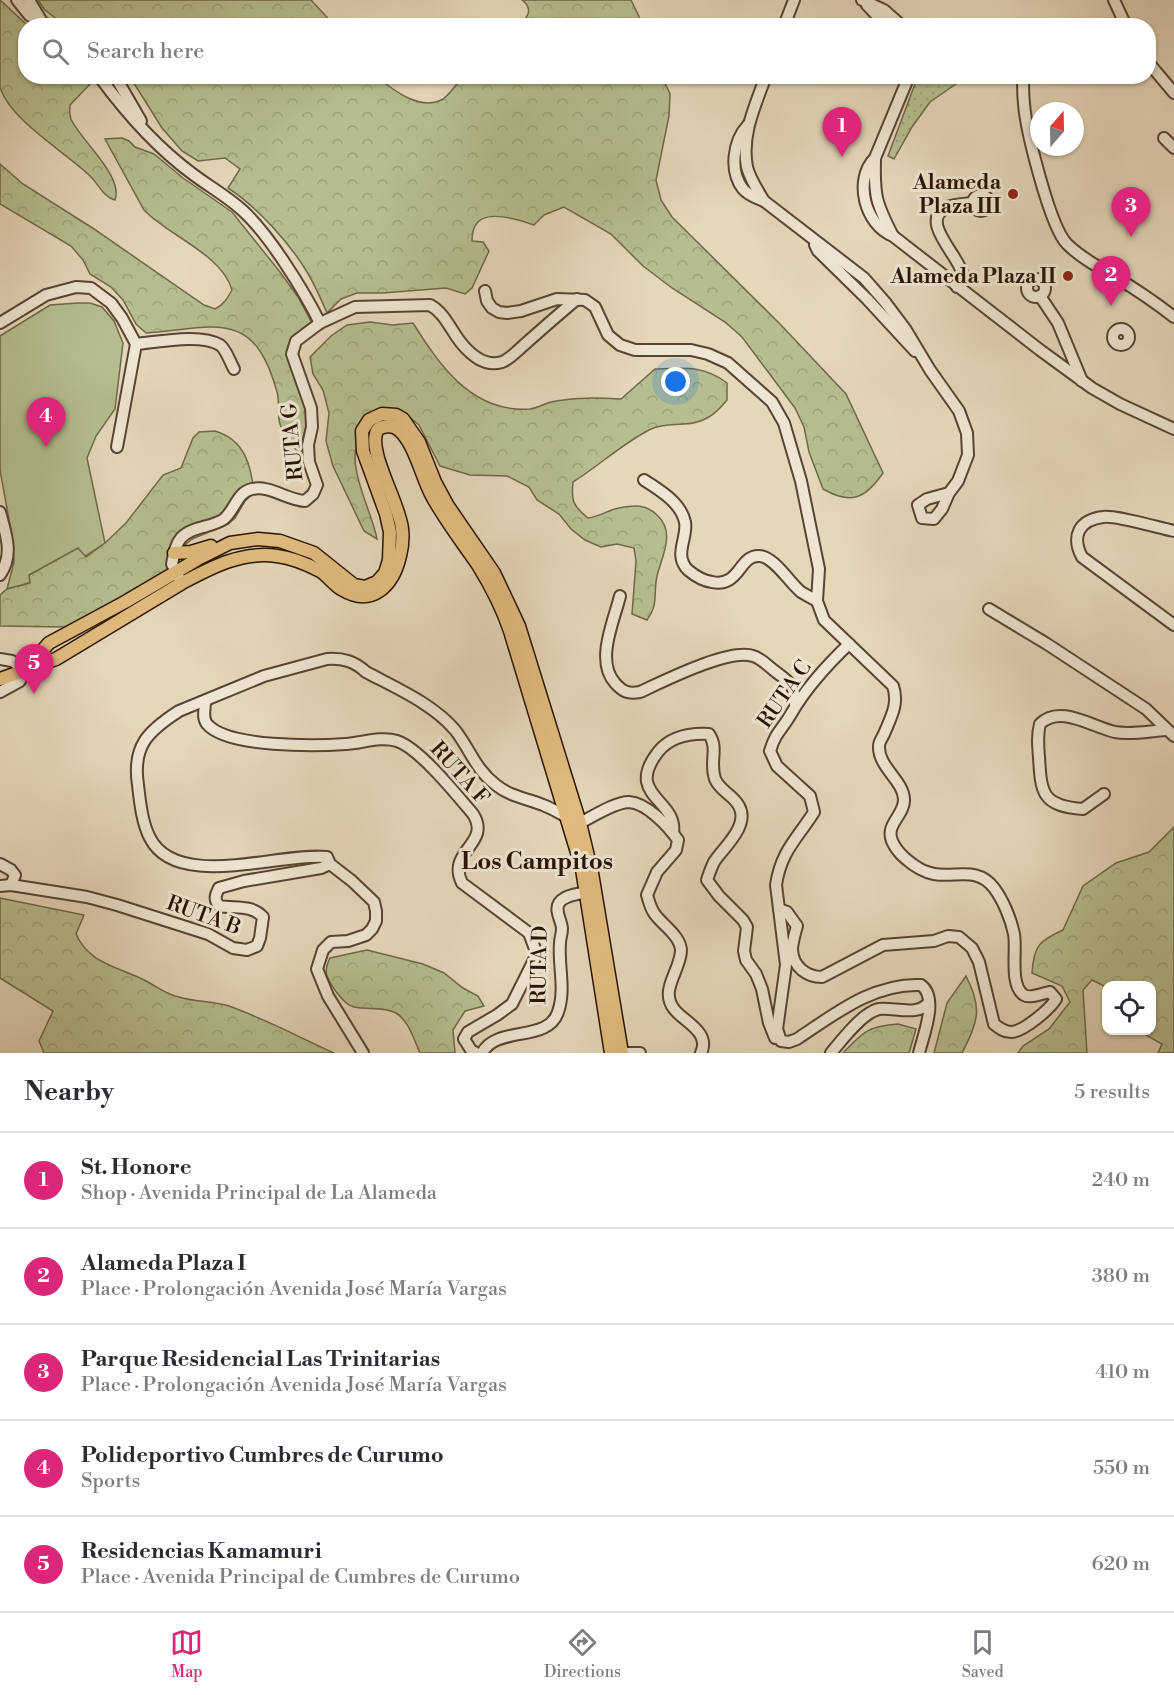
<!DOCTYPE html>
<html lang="en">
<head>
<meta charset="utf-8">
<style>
	body { margin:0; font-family:"Libre Bodoni",serif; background:#f2f2f3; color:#2b2b33 }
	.controls { position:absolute; right:18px; bottom:18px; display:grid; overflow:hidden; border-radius:12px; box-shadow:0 2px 4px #0004 }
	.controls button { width:54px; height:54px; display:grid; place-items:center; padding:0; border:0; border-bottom:2px solid #e1e1e2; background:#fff; color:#2b2b33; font:30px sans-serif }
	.compass { position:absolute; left:1030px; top:102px; width:54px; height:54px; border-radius:50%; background:#fff; box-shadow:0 2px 4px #0004; rotate:20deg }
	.you { position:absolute; left:676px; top:382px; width:21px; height:21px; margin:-15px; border:4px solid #fff; border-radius:50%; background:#1a73e8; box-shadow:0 0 0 9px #1a73e833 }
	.badge { display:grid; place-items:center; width:39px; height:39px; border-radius:50%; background:#db2777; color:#fff; font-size:20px; font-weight:700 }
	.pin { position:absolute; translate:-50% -50px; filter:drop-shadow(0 2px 3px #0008) }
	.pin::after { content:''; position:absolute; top:32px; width:21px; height:18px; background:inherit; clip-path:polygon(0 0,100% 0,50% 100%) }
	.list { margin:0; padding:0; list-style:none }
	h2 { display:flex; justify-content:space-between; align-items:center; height:78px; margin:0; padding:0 24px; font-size:26px }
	h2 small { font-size:20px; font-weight:400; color:#7c7c81 }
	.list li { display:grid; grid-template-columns:39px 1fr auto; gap:18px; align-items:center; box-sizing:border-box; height:96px; padding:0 24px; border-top:2px solid #e1e1e2 }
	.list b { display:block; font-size:22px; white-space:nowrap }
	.list p { margin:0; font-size:20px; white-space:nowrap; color:#7c7c81 }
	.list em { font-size:20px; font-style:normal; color:#7c7c81 }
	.icon { flex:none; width:33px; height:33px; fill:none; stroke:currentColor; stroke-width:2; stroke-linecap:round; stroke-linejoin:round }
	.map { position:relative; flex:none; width:1174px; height:1053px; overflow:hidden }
	.search { position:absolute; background:#fff; box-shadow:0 2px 4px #0004; left:18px; right:18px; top:18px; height:66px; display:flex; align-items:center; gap:15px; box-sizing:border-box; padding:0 21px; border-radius:24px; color:#7c7c81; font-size:22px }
	.sheet { height:558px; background:#fff }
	nav { display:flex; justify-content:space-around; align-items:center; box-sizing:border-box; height:84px; border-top:2px solid #e1e1e2; background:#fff; font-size:16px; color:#7c7c81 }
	nav a { display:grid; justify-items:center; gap:3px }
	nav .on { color:#db2777 }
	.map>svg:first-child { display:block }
	.grass { fill:#b6be8f; stroke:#6f684a; stroke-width:1.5 }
	.forest { fill:url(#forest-crowns); stroke:#6f684a; stroke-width:1.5 }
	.park { fill:url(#park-dots); stroke:#6f684a; stroke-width:1.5 }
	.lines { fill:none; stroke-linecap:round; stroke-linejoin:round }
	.minor-casing { stroke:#574433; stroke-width:14 }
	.major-casing { stroke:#281306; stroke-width:15 }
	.minor { stroke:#eee5d2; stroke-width:10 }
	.major { stroke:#e2bc7d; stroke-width:12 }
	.poi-dot { fill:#8f2418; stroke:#eee5d2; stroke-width:2 }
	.labels { text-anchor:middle; stroke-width:6; stroke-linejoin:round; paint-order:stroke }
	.poi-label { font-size:21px; font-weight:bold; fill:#281306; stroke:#eee5d2; text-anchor:end }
	.street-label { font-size:21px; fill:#281306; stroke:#eee5d2 }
	.quarter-label { font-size:24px; font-weight:bold; fill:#281306; stroke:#eee5d2 }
</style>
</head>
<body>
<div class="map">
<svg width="1174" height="1053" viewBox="0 0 1174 1053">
	<defs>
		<pattern id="forest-crowns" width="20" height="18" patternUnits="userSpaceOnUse" patternTransform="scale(1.5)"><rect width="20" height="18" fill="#b6be8f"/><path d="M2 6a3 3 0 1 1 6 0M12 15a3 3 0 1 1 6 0" fill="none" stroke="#9ca27a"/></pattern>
		<pattern id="park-dots" width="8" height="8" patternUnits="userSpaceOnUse" patternTransform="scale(1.5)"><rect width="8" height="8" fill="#b6be8f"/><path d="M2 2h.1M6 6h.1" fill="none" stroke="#9ca27a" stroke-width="1.8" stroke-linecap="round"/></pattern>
	</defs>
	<rect width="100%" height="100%" fill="#e5d7ba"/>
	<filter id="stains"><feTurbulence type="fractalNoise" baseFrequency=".00333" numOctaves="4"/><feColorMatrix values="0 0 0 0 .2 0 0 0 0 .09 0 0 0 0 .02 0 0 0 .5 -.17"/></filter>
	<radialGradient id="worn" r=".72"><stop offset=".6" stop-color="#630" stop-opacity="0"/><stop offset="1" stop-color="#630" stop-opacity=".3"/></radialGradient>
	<path class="grass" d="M78,303H90L102,307L114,321L123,343L115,409L96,436L87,458L105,543C75,564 42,581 7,589L14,562L12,536L0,470V336L50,305Z"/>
	<g class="forest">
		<path d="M0,0L27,25L26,26V76L86,77L91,83L70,105C70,109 69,114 71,119C80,140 124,176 115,200C103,197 98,183 89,175C65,152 9,119 0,87Z"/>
		<path d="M38,0H311L334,25H64L44,9Z"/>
		<path d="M522,0H631L643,25H516C528,20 534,9 522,0Z"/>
		<path d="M130,77H377C393,90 421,112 443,99C450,94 457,84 462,77H662L670,94L669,116L656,180L661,200L672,217L780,324L846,394L883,473C865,499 851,505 823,489L809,452L804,427L795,408L742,337L725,322L672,288L643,266L611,234L564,207L544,215L534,225C520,220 484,208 475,226C473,230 472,236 472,241L483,242L489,251L472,288L465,294L446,288L383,293H357L341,299L327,313C321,299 315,285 307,272C289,242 257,207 228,188L240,169L225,158L198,161L182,151L162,128Z"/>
		<path d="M122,138L129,141L135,147L154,154L183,178L232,212L280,272L298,297L313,325L288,346L287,353L306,405L307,424L302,441L304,459C296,449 284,437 280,424C277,414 280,402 277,392C254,307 214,328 146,333L136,324L123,300L111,287L90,274L83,260L71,246L0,204V164L23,184L94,229L204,305L215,309C224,304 227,299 232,290C222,254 167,235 144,210L105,139Z"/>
		<path d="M370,322L393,325L413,323C440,366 472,413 530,409C538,408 547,402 556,401C578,397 599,398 621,399L655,369C683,368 703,365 727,383V400C715,415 704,423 684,424C672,425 662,424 651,429C623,443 600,465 573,482C571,501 573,506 588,518C601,516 608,510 619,508C634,505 646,504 657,515C676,532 662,556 657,576C653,594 659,604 647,620L632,614L636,561L634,548L617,544L601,547L585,540L571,529L559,514L537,500L529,487L507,476L470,475L440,466L419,425L408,416L378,417C372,426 362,434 358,443C346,465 373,515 377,539L364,531L333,466L326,441L329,413L323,390L313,374L310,357L331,336L347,325Z"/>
		<path d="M215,431C245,440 251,465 254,493L245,501L235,518L228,524L192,539L186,544L176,564L153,584L65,627L0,626V595L7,589L30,583L29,575L78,548L86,557L105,543L126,523L163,475L181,468L193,438L199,432Z"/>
		<path d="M1174,827V1053H1158L1162,1044L1139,1031L1152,1030V986L1106,987L1092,980L1083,990L1087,1053H1018L1023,1046L1049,1029L1070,1002L1062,986L1032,973C1034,945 1039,941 1063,930L1083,886L1116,863L1149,852Z"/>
		<path d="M0,898L84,915L76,934C89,963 115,966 142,979C155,985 165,994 179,997C195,1002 213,1001 229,1006C265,1019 299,1037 334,1053H44L39,1041L53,1011L0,978Z"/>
		<path d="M367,950L423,964L444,973L463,988L478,996L484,1006L465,1011L453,1030L455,1053H420C414,1040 409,1021 396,1013C383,1006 368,1010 354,1007C344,1005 331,986 327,976C325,970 327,964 330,958Z"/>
		<path d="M966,976C983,1009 978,1021 962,1053H934L947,1003Z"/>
		<path d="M898,1024L916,1029L909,1053H843C863,1032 868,1026 898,1024Z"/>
	</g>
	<path class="park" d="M918,76L966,77L930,102L912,127L894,159L888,156Z"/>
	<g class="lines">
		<defs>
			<g id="minor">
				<path d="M17,0L29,15L49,26"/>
				<path d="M29,0L41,20"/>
				<path d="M862,0L884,10L902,26"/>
				<path d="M1114,0L1126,26"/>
				<path d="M867,5L887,26"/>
				<path d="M784,26L794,0"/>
				<path d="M1148,62L1174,93"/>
				<path d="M99,76C126,113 157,148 194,175C210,187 228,197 242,210C269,234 304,291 320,323"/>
				<path d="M115,76L141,121"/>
				<path d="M909,76L875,158C853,180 865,225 893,236L1040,350L1092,388L1120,404L1174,429"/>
				<path d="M1023,76C1023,86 1023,95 1024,104C1026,130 1050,227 1067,244C1081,258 1100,268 1117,278C1137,290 1156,303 1174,317"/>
				<path d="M748,125C733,141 729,171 743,189C749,196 757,198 764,201L864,278L885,302L906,330L930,370L959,411L967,433L968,455L958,481L949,493L942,509L934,519L922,518L918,505L927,499L949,493"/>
				<path d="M1164,138L1174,148"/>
				<path d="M875,159C874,196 876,203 893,236"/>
				<circle cx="981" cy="203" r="8"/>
				<path d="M764,201C758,191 750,179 747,167C741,135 755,106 766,76"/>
				<path d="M815,245L818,251L867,299L915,351"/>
				<circle cx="1036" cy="288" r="9"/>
				<path d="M957,287L962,282C962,280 963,275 962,273C959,256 919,221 946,208C953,204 965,204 973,203"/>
				<path d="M485,291L487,301L492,308L499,312L507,313L521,311L557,299L585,300L595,307L608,335L620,345L635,350H691L708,354L728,363L772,402L784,423L801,481L819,569L817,601L824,620L893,686C899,704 891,717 884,734C882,738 879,742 879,746C878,767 903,780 904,799C905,815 885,824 892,841C895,848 900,854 906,859C914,866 923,872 934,874C956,878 977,866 994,888C1003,900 1011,919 1014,934C1017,949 1009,986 1024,995C1030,999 1043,993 1050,992L1056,999C1050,1009 1023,1032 1011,1032C1004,1032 999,1028 994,1024L979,962L972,948L959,937L948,936L934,941L883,945L822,977C807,977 793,967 792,950C792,943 795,933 797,926L787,912L779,909"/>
				<path d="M1040,296L1058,323L1082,381"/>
				<path d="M0,323L46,295L76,287L91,288L111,303L122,318L136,344L117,447"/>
				<circle cx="1121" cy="337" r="8"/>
				<path d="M136,344C158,342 201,333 220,345C226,349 230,362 234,369"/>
				<path d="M644,480C660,490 681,503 685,522C688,538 673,555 688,570C694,575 704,581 712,582C740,588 739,554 760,556C774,557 790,583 801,592C806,595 812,598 817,601"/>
				<path d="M0,512C6,534 14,555 0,575"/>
				<path d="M1174,531C1159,528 1116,515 1103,517C1079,520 1071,536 1082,557L1174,625"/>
				<path d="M179,578L172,564C174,555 175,545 181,538C192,526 211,528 224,519C235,510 237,492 252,489C270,485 287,500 305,501L313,494L317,485L309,462L308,445L312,427L311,408L292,354L296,341L320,323L355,307L430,305C445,313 451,331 462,344C472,356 486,367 502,362C510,359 518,350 524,345C542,329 559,314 577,299"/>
				<path d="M620,596C614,621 595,661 615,683C623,692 628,694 640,692C664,681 729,648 753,656C761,658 769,667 776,672C791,683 795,686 795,705"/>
				<path d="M989,609L1047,644L1146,709L1174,736"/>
				<path d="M849,644C827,665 806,688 791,714C782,730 776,731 770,751L777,766L810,796L814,812C797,839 781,851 776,885L786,965L777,1029L781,1041L789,1042L797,1039C835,1014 873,983 921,985C939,998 923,1036 919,1053"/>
				<path d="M0,659L12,661L25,670L20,681L0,692"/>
				<path d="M205,702C205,709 202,718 207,724C227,748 317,746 346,744C362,743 381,736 397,741C419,748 457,795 473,814C492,844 446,851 462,883L529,933L535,949V958L512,1004L497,1015L468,1032L464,1039L471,1050L476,1053"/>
				<path d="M1104,794L1083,809C1042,806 1041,793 1039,757C1038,746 1037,735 1040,724C1060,704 1092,727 1115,732C1131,735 1149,731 1166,730"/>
				<path d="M673,833C678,799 624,796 658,752C670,737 690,733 709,734C719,749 709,761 715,779C720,791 733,795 739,806C750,826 723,848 714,862C711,868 709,874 707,880L719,896L743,920L747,927L744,951L746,960L756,974L762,989L769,1023L775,1038"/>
				<path d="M0,864L11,870L15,875L11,885"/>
				<path d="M0,886L11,885L87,897L117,905L208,934L233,948L247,950L257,946L260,938L263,917C251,904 235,909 219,906C214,899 215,896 219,888L244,881L321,868L330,864"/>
				<path d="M363,1053L328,996L317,969L323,950L331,942L348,941L366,935L372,929L376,921V911L374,902L352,881L330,864L327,857C280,852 177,891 150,838C142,823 140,802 138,785C132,746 148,731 179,711L264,676L327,659C343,658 354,661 366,672C396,688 433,704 455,730C470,749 475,769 496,785C511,797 526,798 543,805C556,810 567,818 580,823C592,817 615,802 629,802C647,803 668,826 678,840L676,850L657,872L647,895C649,901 650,907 654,913C661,924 680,935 681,950C681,970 659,990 674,1009C684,1022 711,1032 701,1053"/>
				<path d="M482,1053C497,1025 548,1043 558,1012C566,989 558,966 560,943C560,938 562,934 562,929C562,921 554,911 559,903C565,894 583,893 593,892"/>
				<path d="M616,1053H640"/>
				<path d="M831,1053C841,1041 863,1012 879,1009C894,1007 919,1017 929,1002"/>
			</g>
			<g id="major">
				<path d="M174,553L191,552L211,546"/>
				<path d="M25,670L49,643L125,602L198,559L230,543L258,539L280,541L314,553L354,585L365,587L377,582L385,573L389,560L390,532L386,514L363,451L362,431L369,420L382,414L396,415L403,419L419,442L435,482L448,506L494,573L519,626L580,823L592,873L622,1053"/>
				<path d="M0,679L56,659L182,583C212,567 242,551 277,556C292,558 307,564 320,571C328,576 333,584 341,589C372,608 393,586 400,556C402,548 403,537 402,529C400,503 365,449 378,429C386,425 393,425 399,430C415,444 422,478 432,496C445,520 462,542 478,565C491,586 502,607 510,631L582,869L611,1053"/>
			</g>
		</defs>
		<use href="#minor" class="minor-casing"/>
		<use href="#major" class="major-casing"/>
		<use href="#minor" class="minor"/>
		<use href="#major" class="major"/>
	</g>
	<g class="poi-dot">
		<circle cx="1013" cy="194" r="6"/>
		<circle cx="1068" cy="276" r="6"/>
	</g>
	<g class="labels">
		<g class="poi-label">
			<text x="1001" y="189">Alameda<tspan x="1001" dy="24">Plaza III</tspan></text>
			<text x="1056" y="283">Alameda Plaza II</text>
		</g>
		<g class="street-label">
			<text transform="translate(292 442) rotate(-95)" y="7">RUTA G</text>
			<text transform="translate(784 694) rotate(-55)" y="7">RUTA C</text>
			<text transform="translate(460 773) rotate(48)" y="7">RUTA F</text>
			<text transform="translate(204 915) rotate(20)" y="7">RUTA B</text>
			<text transform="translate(539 965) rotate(-89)" y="7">RUTA D</text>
		</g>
		<g class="quarter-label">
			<text x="537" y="869">Los Campitos</text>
		</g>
	</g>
	<rect width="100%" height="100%" filter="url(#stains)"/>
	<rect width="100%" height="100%" fill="url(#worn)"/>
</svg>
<div class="controls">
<button><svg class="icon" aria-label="locate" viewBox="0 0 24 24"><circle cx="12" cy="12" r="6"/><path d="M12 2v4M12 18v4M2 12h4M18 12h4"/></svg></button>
</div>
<svg class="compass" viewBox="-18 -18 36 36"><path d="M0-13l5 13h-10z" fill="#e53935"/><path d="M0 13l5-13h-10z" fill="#7c7c81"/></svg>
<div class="you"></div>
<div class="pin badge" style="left:842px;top:157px">1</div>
<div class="pin badge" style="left:1111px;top:306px">2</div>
<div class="pin badge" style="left:1131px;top:237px">3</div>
<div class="pin badge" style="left:46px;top:447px">4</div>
<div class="pin badge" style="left:34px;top:694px">5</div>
<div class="search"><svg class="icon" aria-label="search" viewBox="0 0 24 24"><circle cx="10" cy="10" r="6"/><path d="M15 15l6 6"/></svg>Search here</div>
</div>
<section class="sheet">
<h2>Nearby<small>5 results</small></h2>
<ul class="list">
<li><span class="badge">1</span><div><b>St. Honore</b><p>Shop · Avenida Principal de La Alameda</p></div><em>240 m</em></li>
<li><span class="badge">2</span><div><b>Alameda Plaza I</b><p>Place · Prolongación Avenida José María Vargas</p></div><em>380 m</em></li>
<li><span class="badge">3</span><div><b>Parque Residencial Las Trinitarias</b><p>Place · Prolongación Avenida José María Vargas</p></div><em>410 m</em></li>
<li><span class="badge">4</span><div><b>Polideportivo Cumbres de Curumo</b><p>Sports</p></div><em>550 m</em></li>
<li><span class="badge">5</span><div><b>Residencias Kamamuri</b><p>Place · Avenida Principal de Cumbres de Curumo</p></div><em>620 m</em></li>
</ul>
</section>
<nav>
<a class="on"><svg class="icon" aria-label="map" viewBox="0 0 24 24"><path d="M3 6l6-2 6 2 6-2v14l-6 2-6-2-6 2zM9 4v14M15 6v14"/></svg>Map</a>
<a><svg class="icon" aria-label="directions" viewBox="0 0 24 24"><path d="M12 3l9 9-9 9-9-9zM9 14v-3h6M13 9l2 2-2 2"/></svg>Directions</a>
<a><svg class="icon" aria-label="saved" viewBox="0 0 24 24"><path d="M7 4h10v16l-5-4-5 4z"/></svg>Saved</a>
</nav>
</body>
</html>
